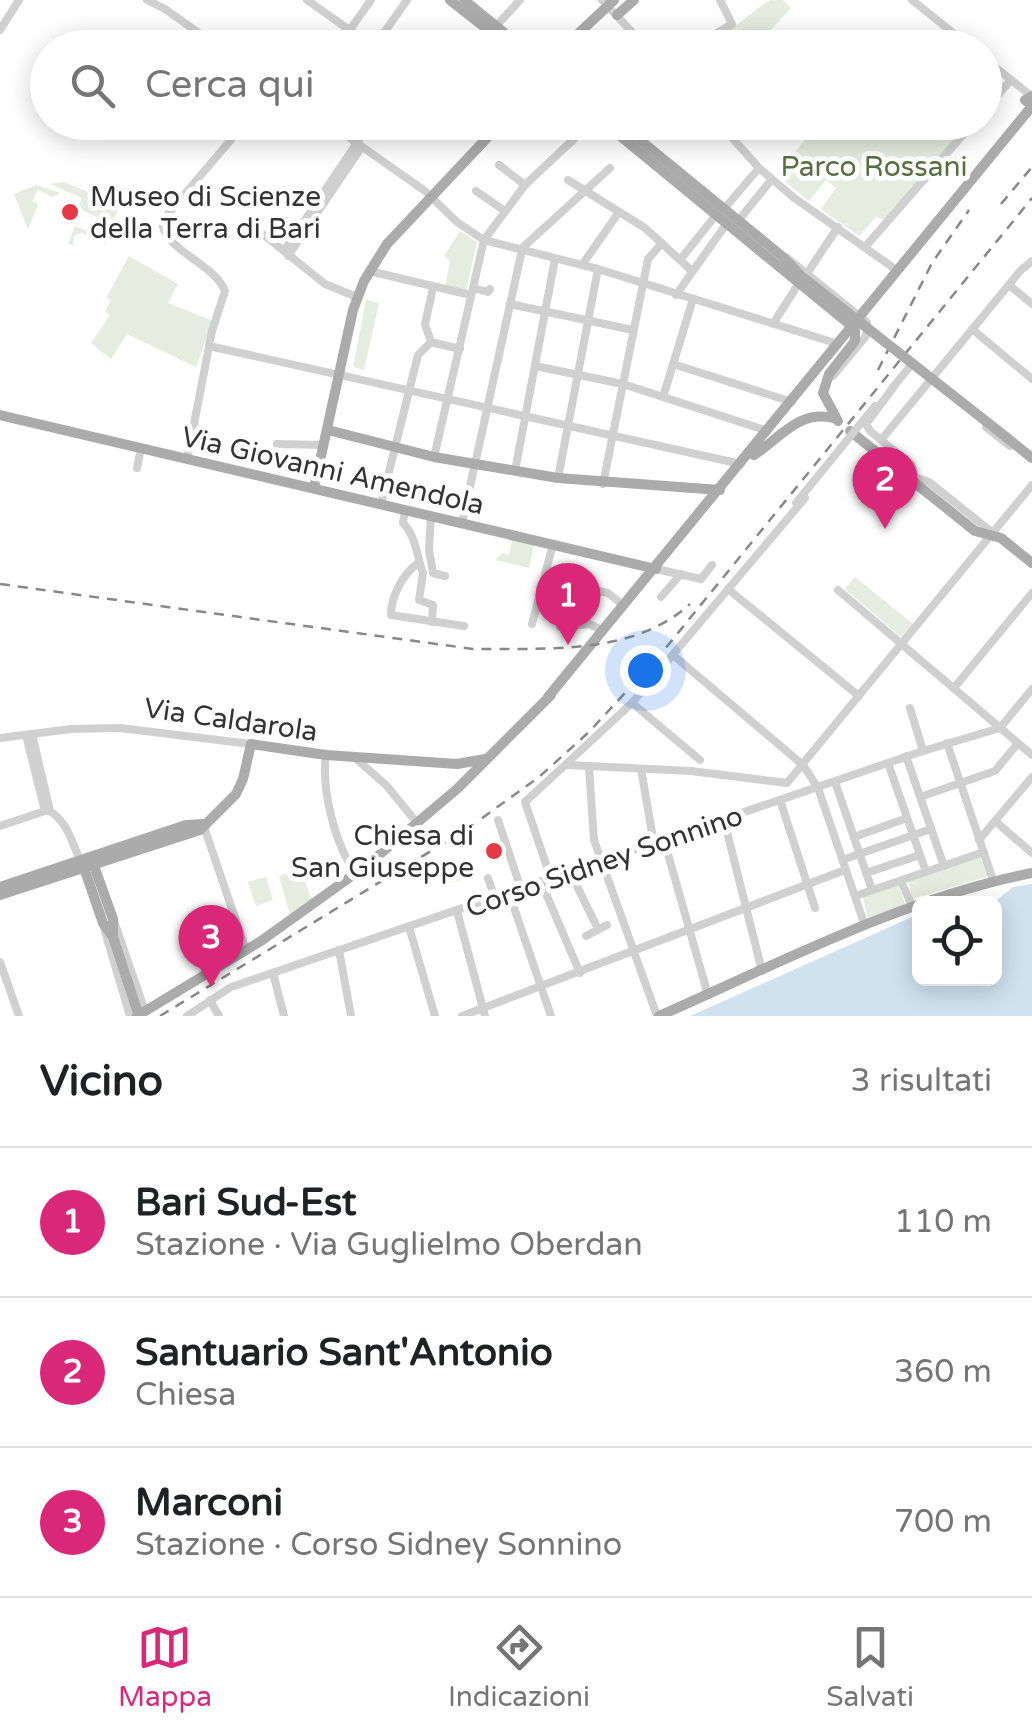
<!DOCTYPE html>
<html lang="it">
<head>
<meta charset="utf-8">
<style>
	body { margin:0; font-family:"Varela Round",sans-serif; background:#f6f6f6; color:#202124 }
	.controls { position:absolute; right:30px; bottom:30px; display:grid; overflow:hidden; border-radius:15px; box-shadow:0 5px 25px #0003 }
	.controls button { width:90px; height:90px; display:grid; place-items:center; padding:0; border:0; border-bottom:2px solid #e0e0e0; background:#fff; color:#202124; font:50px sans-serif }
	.you { position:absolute; left:645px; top:670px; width:35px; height:35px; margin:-25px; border:8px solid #fff; border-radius:50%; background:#1a73e8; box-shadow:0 0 0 15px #1a73e833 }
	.badge { display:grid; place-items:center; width:65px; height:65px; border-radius:50%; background:#db2777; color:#fff; font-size:32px; font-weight:700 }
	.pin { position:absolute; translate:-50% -82px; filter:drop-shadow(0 2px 5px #0008) }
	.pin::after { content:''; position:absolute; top:52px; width:35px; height:30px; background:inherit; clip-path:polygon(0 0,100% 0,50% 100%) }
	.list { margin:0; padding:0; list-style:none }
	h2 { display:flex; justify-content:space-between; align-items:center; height:130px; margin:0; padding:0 40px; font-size:42px }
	h2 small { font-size:32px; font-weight:400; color:#757577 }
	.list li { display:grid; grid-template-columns:65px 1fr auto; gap:30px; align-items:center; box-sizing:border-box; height:150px; padding:0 40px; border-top:2px solid #e0e0e0 }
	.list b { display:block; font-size:38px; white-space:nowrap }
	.list p { margin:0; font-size:32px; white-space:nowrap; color:#757577 }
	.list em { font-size:32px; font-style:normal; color:#757577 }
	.icon { flex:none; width:55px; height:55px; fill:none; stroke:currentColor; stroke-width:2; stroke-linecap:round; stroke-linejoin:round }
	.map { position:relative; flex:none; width:1032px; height:1016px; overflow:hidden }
	.search { position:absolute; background:#fff; box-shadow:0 5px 25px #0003; left:30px; right:30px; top:30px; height:110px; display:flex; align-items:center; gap:25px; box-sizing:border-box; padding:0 35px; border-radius:55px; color:#757577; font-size:38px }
	.sheet { height:580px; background:#fff }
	nav { display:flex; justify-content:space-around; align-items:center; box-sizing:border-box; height:140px; border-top:2px solid #e0e0e0; background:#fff; font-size:28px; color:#757577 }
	nav a { display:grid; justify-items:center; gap:5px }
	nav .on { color:#db2777 }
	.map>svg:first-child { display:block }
	.green { fill:#e6ecdf }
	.water { fill:#cfe2ee }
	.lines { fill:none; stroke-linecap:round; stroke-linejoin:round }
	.minor { stroke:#d0d0d0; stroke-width:8 }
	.major { stroke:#ababab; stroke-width:10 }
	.rail { stroke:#888; stroke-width:2.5; stroke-dasharray:10 8; stroke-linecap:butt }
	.minor-bridge { stroke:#d0d0d0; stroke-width:8 }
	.major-bridge { stroke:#ababab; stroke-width:10 }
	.poi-dot { fill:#e63946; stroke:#fff; stroke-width:4 }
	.labels { text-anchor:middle; stroke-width:10; stroke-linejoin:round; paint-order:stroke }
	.park-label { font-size:28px; fill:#56703f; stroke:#fff }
	.poi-label { font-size:28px; fill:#333; stroke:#fff; text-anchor:start }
	.street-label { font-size:28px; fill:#333; stroke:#fff }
</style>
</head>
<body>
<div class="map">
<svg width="1032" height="1016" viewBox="0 0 1032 1016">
	<rect width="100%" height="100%" fill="#fff"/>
	<g class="green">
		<path d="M770,0H783L791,8L755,47H706C729,33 746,16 770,0Z"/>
		<path d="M818,123H968L885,220L876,217L859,236L821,209L836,188L826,180L809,201L777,175Z"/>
		<path d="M64,182L119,205L106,244L99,242V238L80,233L74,236L73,243L75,246L68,244L75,226L94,234L101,219L78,208L82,198L50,184Z"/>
		<path d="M36,185L60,193L53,197L38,190L32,201L38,204L28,229L14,194Z"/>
		<path d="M460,231L477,242L466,291L445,287L450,261L444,256Z"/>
		<path d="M129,256L178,284L168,303L213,321L196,367L127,334L111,359L91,343L110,315L105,311L111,300L106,298Z"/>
		<path d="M366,300L379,303L364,370L353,367Z"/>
		<path d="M512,540L534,545L529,568L495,560L502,553L509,555Z"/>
		<path d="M855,577L913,624L901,637L845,589Z"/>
		<path d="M980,857L988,874L986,877L912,899L908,881Z"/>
		<path d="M469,858L475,875L442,886L436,869Z"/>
		<path d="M301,869L311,899L290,914L279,876Z"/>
		<path d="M266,877L273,900L256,906L248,882Z"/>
		<path d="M898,885L905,904L868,918L863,897Z"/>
	</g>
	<path class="water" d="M1032,884V1016H690L912,917L919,928L920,978H994L997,900L1013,887Z"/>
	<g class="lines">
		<g class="minor">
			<path d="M147,0L165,9L220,48"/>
			<path d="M307,0L375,48"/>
			<path d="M602,0L647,48"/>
			<path d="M912,0L972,48"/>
			<path d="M496,26L520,0"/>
			<path d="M0,30L19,0"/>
			<path d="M374,47L407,0"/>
			<path d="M337,48L371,0"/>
			<path d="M476,48L491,32"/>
			<path d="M622,48L636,35"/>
			<path d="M692,48L732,24L720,0"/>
			<path d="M984,58L1030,95"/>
			<path d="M984,110L1011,80"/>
			<path d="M327,122L425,191L457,222L484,240L598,269L832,342L835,348"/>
			<path d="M554,122L572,141"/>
			<path d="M664,122L666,125"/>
			<path d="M718,122L759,168L793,197L898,271"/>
			<path d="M499,165L525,185"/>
			<path d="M568,180L645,228L692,271"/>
			<path d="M476,191L505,211"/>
			<path d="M724,209L759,168"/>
			<path d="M738,221L772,179"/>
			<path d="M259,231L325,284L357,297"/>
			<path d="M866,246L974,122"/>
			<path d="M520,250L610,168"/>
			<path d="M284,251L371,122"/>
			<path d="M288,256L359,151L357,143"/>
			<path d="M786,257L867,322L866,336L833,376"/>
			<path d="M680,260L716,215"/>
			<path d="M582,265L619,212"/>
			<path d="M369,271L471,295"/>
			<path d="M808,272L838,227"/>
			<path d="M1009,285L1032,304"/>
			<path d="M473,288L488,292L490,289"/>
			<path d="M676,295L727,223"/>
			<path d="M510,304L633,330"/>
			<path d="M773,324L799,283"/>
			<path d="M972,329L1032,379"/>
			<path d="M431,342L460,349"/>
			<path d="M209,346L741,464"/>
			<path d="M673,364L792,402"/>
			<path d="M535,366L623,384L768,431"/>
			<path d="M895,385L866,424L870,431L911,464L914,472L912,482"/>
			<path d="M893,387L913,363"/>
			<path d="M663,397L693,299"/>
			<path d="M986,427L1010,446"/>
			<path d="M881,440L1021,270L1032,261"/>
			<path d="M277,444L324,445"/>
			<path d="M434,457L484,240L525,185L592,122"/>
			<path d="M187,460L212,331L225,291C214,263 163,250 162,221L246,122"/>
			<path d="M137,468L141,448"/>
			<path d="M515,471L555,259"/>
			<path d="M911,476L929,482L993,533"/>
			<path d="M558,478L598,269"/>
			<path d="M603,484L648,259L662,243"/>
			<path d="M381,504L418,355L431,342L425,324L433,288"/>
			<path d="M405,510L403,523C416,536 417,557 423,573L419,600L433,605L432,622"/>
			<path d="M431,516L429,550L433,573L445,576"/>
			<path d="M462,523L522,250"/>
			<path d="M417,564C402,575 391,597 391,615L464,626"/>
			<path d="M656,569L701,579L712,565"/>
			<path d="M545,579L608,593L624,606"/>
			<path d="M728,589L859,696"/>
			<path d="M838,590L1032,755"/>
			<path d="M661,597L681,574"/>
			<path d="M586,607L558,612L560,627L589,624L602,630"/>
			<path d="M532,624L553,544"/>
			<path d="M673,655L803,765L818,788L865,926"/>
			<path d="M954,688L1032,593"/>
			<path d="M632,703L700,760"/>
			<path d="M910,708L923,751"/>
			<path d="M32,734L50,811"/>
			<path d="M26,735L45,811"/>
			<path d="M0,738L71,729L120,728L251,744"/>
			<path d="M947,743L993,880"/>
			<path d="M326,755C321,788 335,846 356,873"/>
			<path d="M906,756L944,866"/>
			<path d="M354,757L386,785L418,824"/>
			<path d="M888,763L926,872"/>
			<path d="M568,765L691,771L787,783L1032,485"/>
			<path d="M589,767L594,840L657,1016"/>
			<path d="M641,769L654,844"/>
			<path d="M835,782L872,890"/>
			<path d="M920,797L995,771L1018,743"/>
			<path d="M780,800L815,908"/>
			<path d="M49,811C67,820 72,843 80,860"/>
			<path d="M498,820L521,889"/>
			<path d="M724,820L762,971"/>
			<path d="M995,821L1032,853"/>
			<path d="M203,824L246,950"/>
			<path d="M0,826L45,811"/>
			<path d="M854,837L907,818"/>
			<path d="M664,840L708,995"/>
			<path d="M979,840L1032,777"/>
			<path d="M842,860L931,829"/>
			<path d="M570,872L598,929"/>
			<path d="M866,873L920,855"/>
			<path d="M488,878L495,898"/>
			<path d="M551,879L525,802L632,703L805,498"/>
			<path d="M901,881L912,906"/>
			<path d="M541,882L580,973"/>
			<path d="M509,893L551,1016"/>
			<path d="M855,896L984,852"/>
			<path d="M457,911L485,1016"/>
			<path d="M114,921L145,1011"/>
			<path d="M409,927L435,1016"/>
			<path d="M104,928L130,1016"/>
			<path d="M586,936L607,925"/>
			<path d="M339,950L351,1016"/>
			<path d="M0,962L19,1016"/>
			<path d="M273,973L284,1016"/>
			<path d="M210,1000L219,1016"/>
			<path d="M187,1016L231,987L923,751L1000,728L1032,689"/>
			<path d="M462,1016L845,870"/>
		</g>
		<g class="major">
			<path d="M450,0L511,48"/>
			<path d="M464,0L523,48"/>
			<path d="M617,15L634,0"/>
			<path d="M563,48L614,0"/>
			<path d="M1032,96L1025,100L1032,106"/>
			<path d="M603,122L855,329V341L829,374L823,393L838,421"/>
			<path d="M618,122L783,257L804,279"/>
			<path d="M0,415L656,569"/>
			<path d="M328,430L434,457L558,478L720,490"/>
			<path d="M850,431L975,531L1001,538L1032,563"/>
			<path d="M1006,437L1032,458"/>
			<path d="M754,455C781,437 799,410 833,418"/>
			<path d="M314,488L353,310L364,281L387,244L502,122"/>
			<path d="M548,697L1032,106"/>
			<path d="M93,863L113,919V937"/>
			<path d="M83,865L103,923L113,937"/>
			<path d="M0,887L186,825L203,824"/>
			<path d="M0,895L200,830L236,794L243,779L251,744L326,755L457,764L485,759"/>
			<path d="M137,1016L261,941L367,865L457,789L551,695"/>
			<path d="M659,1016C780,963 901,899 1032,873"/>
		</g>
		<g class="rail">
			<path d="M1001,204L1032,167"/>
			<path d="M878,370L932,263L969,210"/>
			<path d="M0,584L473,649C545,648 633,656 690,604"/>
			<path d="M160,1016L467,829L539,777L589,732L660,655L1032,198"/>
		</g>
		<path class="minor-bridge" d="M796,503L875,406"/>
		<g class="major-bridge">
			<path d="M805,279L1006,437"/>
			<path d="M113,937L139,1016"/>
		</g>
	</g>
	<g class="poi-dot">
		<circle cx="70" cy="212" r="10"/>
		<circle cx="494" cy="851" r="10"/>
	</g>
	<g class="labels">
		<g class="park-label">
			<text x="874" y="176">Parco Rossani</text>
		</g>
		<g class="poi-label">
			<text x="90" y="206">Museo di Scienze<tspan x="90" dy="32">della Terra di Bari</tspan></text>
			<text x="474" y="845" text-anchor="end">Chiesa di<tspan x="474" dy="32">San Giuseppe</tspan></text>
		</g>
		<g class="street-label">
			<text transform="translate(333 470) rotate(13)" y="10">Via Giovanni Amendola</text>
			<text transform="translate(231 719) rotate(8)" y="10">Via Caldarola</text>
			<text transform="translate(604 861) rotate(-19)" y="10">Corso Sidney Sonnino</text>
		</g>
	</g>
</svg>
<div class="controls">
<button><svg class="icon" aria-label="locate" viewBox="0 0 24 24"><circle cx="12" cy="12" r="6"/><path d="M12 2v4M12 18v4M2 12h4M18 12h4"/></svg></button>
</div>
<div class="you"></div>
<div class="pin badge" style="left:568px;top:645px">1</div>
<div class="pin badge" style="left:885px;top:529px">2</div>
<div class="pin badge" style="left:211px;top:987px">3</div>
<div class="search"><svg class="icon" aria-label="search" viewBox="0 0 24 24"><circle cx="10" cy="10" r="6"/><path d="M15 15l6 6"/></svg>Cerca qui</div>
</div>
<section class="sheet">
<h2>Vicino<small>3 risultati</small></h2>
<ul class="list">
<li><span class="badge">1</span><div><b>Bari Sud-Est</b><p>Stazione · Via Guglielmo Oberdan</p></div><em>110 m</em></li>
<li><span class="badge">2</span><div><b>Santuario Sant'Antonio</b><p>Chiesa</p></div><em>360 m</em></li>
<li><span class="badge">3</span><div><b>Marconi</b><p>Stazione · Corso Sidney Sonnino</p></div><em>700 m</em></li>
</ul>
</section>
<nav>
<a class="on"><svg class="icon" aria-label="map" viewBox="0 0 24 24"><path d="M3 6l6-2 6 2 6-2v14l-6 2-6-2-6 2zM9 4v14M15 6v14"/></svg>Mappa</a>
<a><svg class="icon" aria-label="directions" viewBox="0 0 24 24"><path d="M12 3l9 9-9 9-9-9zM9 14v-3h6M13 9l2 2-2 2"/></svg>Indicazioni</a>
<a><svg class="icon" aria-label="saved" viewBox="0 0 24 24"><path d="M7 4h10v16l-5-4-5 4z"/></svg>Salvati</a>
</nav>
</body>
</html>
